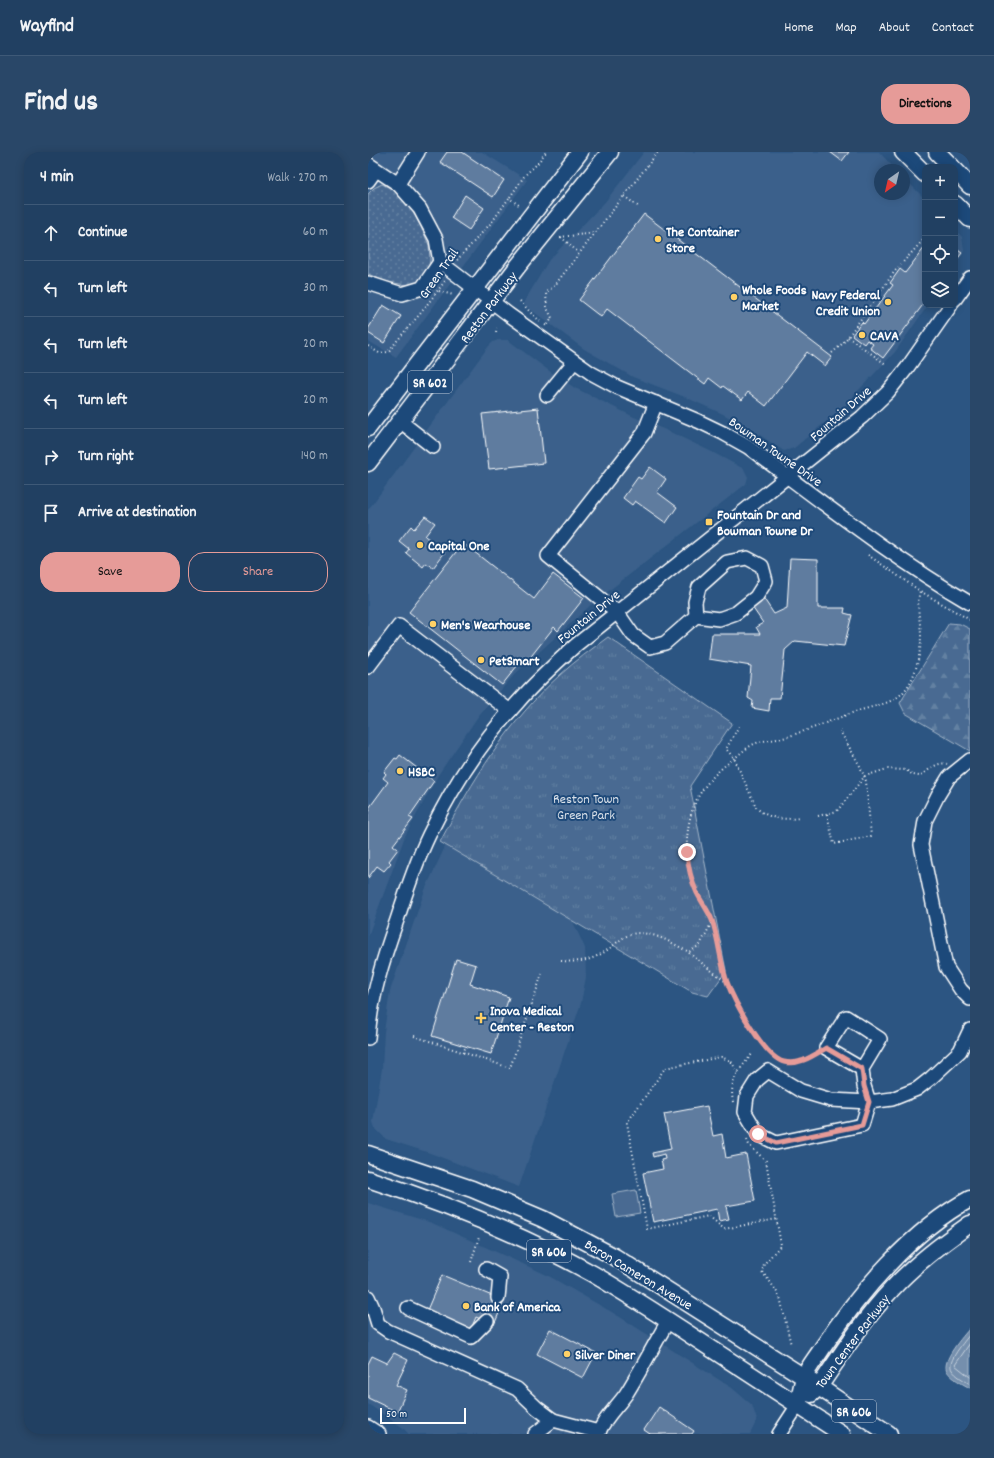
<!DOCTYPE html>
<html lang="en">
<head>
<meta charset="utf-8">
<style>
	body { margin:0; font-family:Dekko,sans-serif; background:#294768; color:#f1f3f6 }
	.controls { position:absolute; right:12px; top:12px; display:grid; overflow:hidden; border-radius:8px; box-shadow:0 2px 10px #0003 }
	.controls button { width:36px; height:36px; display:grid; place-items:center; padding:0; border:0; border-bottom:1px solid #3e5977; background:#214062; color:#f1f3f6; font:20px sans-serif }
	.compass { position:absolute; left:506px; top:12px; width:36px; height:36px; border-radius:50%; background:#214062; box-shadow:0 2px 10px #0003; rotate:214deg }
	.scale { position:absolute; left:12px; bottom:10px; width:86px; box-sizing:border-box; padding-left:4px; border:2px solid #fff; border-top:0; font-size:11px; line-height:14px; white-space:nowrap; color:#fff; -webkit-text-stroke:3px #1f4a7a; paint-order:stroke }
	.stop { position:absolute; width:12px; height:12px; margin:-9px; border:3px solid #e69b98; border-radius:50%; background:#fff }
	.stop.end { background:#e69b98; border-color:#fff; box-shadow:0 1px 4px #0008 }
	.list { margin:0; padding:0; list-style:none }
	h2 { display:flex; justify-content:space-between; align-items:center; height:52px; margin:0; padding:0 16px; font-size:17px }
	h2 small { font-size:13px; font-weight:400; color:#a2afbe }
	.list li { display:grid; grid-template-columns:26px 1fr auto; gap:12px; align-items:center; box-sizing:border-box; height:56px; padding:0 16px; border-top:1px solid #3e5977 }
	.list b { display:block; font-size:15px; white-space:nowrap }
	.list em { font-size:13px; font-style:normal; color:#a2afbe }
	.actions { display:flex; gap:8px; padding:12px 16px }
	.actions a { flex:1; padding:9px 0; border:1px solid #e69b98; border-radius:16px; text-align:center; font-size:14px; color:#e69b98 }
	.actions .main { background:#e69b98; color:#111 }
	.icon { flex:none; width:22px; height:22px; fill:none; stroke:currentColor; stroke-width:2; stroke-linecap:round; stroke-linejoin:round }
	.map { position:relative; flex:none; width:602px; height:1282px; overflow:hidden; border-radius:16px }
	header { display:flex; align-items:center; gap:24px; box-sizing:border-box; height:56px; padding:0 20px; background:#214062; border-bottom:1px solid #3e5977 }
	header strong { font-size:19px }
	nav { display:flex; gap:22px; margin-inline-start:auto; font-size:14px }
	.intro { display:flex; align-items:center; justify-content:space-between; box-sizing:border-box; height:96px; padding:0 24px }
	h1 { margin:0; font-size:28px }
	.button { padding:10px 18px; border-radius:16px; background:#e69b98; color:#111; font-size:14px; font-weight:700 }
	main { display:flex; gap:24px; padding:0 24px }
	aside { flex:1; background:#214062; border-radius:16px; box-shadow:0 2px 10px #0003 }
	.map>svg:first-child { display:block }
	.built { fill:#3b618b }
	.grass { fill:url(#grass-dots); stroke:#a4b5c8 }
	.forest { fill:url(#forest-firs); stroke:#a4b5c8 }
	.park { fill:url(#park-tufts); stroke:#a4b5c8 }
	.garden { fill:#486b92; stroke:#a4b5c8 }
	.water { fill:#748fad; stroke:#acbcce }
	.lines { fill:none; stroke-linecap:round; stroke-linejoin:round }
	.shore { stroke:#c7d2de; stroke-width:1 }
	.building { fill:#5e7c9f; stroke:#fff }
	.minor-tunnel { stroke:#4c6e95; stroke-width:13; stroke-dasharray:13 6; stroke-linecap:butt }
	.minor-casing { stroke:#fff; stroke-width:16 }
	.major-casing { stroke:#fff; stroke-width:19 }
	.path { stroke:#fff; stroke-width:2; stroke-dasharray:1 3; stroke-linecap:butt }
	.minor { stroke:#1f4a7a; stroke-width:13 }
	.major { stroke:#1f4a7a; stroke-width:16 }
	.route { stroke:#e69b98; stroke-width:5 }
	.poi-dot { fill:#ffd166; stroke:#1f4a7a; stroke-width:1.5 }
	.labels { text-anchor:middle; stroke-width:4; stroke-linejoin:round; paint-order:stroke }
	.shield { fill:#1f4a7a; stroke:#bcc9d7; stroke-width:1 }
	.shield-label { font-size:13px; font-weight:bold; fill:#fff }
	.poi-label { font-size:14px; font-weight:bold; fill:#fff; stroke:#1f4a7a; text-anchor:start }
	.street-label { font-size:14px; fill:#fff; stroke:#1f4a7a }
	.park-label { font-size:14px; fill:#dae1e9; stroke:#1f4a7a }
</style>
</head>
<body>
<header>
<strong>Wayfind</strong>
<nav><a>Home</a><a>Map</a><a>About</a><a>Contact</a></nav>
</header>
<div class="intro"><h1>Find us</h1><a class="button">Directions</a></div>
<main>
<aside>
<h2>4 min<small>Walk · 270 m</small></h2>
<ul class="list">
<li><svg class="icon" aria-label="ahead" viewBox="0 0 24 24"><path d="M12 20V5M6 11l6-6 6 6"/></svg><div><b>Continue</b></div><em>60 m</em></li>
<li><svg class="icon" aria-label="left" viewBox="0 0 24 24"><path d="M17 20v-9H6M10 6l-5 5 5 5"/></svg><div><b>Turn left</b></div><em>30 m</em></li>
<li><svg class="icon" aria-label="left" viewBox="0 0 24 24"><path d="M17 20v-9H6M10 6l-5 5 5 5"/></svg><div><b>Turn left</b></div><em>20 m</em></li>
<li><svg class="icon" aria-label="left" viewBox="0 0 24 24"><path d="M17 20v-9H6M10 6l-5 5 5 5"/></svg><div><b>Turn left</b></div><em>20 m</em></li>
<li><svg class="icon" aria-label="right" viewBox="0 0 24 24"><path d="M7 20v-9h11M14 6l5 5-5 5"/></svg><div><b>Turn right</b></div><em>140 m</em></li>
<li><svg class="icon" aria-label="arrive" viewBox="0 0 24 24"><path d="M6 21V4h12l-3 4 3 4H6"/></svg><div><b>Arrive at destination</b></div></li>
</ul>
<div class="actions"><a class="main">Save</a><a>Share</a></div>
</aside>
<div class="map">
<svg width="602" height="1282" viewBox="0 0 602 1282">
	<defs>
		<pattern id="grass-dots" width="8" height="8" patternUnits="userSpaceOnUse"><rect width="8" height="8" fill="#486b92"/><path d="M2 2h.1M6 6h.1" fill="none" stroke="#6381a2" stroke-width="1.8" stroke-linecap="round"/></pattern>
		<pattern id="forest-firs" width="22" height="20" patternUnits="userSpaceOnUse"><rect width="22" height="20" fill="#486b92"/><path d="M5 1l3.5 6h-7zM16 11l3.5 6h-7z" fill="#6381a2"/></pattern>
		<pattern id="park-tufts" width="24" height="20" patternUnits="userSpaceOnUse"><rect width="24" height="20" fill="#486b92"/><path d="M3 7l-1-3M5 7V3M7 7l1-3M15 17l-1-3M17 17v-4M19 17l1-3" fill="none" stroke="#6381a2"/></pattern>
	</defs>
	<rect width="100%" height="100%" fill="#2c5582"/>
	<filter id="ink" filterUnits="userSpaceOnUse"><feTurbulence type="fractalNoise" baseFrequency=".025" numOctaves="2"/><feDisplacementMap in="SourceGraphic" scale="8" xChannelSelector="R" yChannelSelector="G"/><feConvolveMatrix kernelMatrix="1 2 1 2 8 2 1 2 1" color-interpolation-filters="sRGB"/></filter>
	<g filter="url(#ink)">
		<g class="built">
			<path d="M0,0H114L159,28L28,205L0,189Z"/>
			<path d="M276,0H511L528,18H512V42H536V26L557,47V153H560L527,200L486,243L484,248L426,296L416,299L389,281L355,262L317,245L265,225L216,197L155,152L181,108L237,50Z"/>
			<path d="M587,78L594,85L596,99L587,113Z"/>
			<path d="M130,188H140L184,221L207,236L266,265L300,279L344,300L376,317L380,325L378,332L225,451L147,522L111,563L70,623L37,684L0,784V358L120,195L125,190Z"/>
			<path d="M82,684L174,737L205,770L217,796L218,825L213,851L151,1035L62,1001L18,987L7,976L5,970L14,917L16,880L22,839L57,738Z"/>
			<path d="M0,1051L64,1071L179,1123L247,1162L364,1236L384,1253L389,1268L382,1282H41L34,1275L0,1252Z"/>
		</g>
		<path class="grass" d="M14,32L28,39L44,58L54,77L61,93L62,108L60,118L51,130L39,133L19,130L0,122V42L6,36Z"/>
		<path class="forest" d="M581,471L592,472L602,477V599L537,561L532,551Z"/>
		<path class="park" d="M240,485L364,571L322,634L358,819L340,844L324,840L72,690C104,629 141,569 192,523C207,509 224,497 240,485Z"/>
		<path class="garden" d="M268,1038L272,1061L248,1065L244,1042Z"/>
		<path class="water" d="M602,1176V1236C595,1232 583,1226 579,1219C573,1209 595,1184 602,1176Z"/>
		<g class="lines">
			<g class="shore">
				<path d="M602,1182C597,1189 578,1210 584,1218C588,1224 596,1228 602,1232"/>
				<path d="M602,1191L587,1213L602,1225"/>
			</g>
		</g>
		<g class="building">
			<path d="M79,0H94L136,28L125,45L72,10Z"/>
			<path d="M462,0H481L474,9Z"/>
			<path d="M97,43L116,56L101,78L83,66Z"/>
			<path d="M276,62L464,205L457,214L439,200L398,254L380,240L374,248L355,234L354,236L341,226L337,232L239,157L233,165L211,148Z"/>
			<path d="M557,95V150L515,206L502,196L505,192L499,188L496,192L484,183L494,170L496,172L525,133L522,131L532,117L537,121Z"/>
			<path d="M587,96L594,101L587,110Z"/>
			<path d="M15,153L33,164L16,191L0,181V177Z"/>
			<path d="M170,256L176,311L121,317L114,262Z"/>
			<path d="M282,315L298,327L289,340L309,355L298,371L267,349L264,353L255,346L270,325L273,327Z"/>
			<path d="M57,364L67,371L57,384L77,400L65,416L58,411L55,415L38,401L41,397L31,389L43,374L46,377Z"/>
			<path d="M95,391L166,447L185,422L216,446L190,479L186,475L157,512L153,509L134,533L41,460Z"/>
			<path d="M422,406L450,407V456H477L476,461L484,463L476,494L427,489L417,498L412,546H402L401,559L384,556L385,549L380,546L383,514L341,507L344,482H392L388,475L395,471L382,452L394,444L406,462L419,456Z"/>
			<path d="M32,603L66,629L41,665L45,667L25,693L30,697L21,709L23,711L16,719L9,714L0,726V661L2,658L1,656L20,630L15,626L18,622L16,620L27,606L29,607Z"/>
			<path d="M88,807L108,813L102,832L141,845L123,902L64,884Z"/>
			<path d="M339,954L345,984L354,982L358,1006L378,1002L387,1049L358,1054L361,1067L351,1069L349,1057L285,1070L275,1021L295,1017L293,1008L297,1007L296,1002L285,1005L284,1001L303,997L296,962Z"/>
			<path d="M74,1123L136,1149L126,1173L108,1165L103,1177L59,1158Z"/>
			<path d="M182,1177L228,1201L215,1226L169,1202Z"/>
			<path d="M26,1201L40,1208L28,1233L39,1238L29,1260L0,1246V1212L4,1204L19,1211Z"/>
			<path d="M291,1255L326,1279L324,1282H282L276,1278Z"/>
		</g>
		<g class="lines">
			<path class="minor-tunnel" d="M119,1169L130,1146"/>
			<defs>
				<g id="minor">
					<path d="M0,12L30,32L52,57L68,87L72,110L140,162L223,221L249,235L330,269L355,281L380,295C453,349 523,405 602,451"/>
					<path d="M0,29L8,18"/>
					<path d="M30,32L50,0"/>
					<path d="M0,131L34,142L54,136L72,110"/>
					<path d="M587,147L602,126"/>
					<path d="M179,243L206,210"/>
					<path d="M288,251L276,281L180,404L249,460L265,483L282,495L297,491L328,464L351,467L368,461L388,445L398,429L394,414L379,406L359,410L331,435L327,450L328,464"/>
					<path d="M32,269L65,295"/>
					<path d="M0,515L31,474L142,559"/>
					<path d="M602,608L581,625L570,643L557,669L553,693L578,815L593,838L602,847"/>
					<path d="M0,886C3,845 15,807 29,768C38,740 48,710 61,683C84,635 114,589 150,550C168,529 188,511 208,493L494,265L520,240L539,216L583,153"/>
					<path d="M494,917L458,896L478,865L512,887L494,917L496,934L501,950L494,973L408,991L390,982L377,960L379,944L389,928L400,919L433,939L463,948L501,950L524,947L549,937L563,926L592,899L602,878"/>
					<path d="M118,1117L132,1125L130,1146"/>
					<path d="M0,1145L5,1156L10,1172L20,1179L149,1237L169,1256L185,1268"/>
					<path d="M40,1156L103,1185L119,1169"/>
					<path d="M0,1275L11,1282"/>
					<path d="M231,1280C237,1265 249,1255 258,1242C273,1218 286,1193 300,1169"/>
					<path d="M167,1282L185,1268L231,1280V1282"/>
					<path d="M411,1282L430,1253"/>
				</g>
				<g id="major">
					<path d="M535,0L557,22"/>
					<path d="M569,0L584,15"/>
					<path d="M587,18L602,34"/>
					<path d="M587,52L602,67"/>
					<path d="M0,276L212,0"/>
					<path d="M0,311L150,114L242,0"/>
					<path d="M0,1002L104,1037L175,1067L247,1105L436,1225L521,1282"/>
					<path d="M0,1027C78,1052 153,1082 225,1122C261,1143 295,1165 330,1188C378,1219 426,1251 474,1282"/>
					<path d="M443,1242L451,1235C474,1201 496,1167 524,1137C547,1112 574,1092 602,1072"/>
					<path d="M430,1253C432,1244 433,1235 436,1226C439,1216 449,1205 455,1195C491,1141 544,1078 602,1047"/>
				</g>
			</defs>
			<use href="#minor" class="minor-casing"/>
			<use href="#major" class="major-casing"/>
			<g class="path">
				<path d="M256,44L271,55"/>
				<path d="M142,45L157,23L169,12L178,0"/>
				<path d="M192,85L227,81L290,0"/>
				<path d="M193,85L211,101"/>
				<path d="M89,108L124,70L141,46L152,54"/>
				<path d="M71,139L85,143"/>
				<path d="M152,149L164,162L172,169"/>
				<path d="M177,173L179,174L184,166L179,156L178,141L187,133L227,81"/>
				<path d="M128,180L129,176"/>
				<path d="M480,185L519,213"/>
				<path d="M0,194L11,201L20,200L37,179L52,162L77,129"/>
				<path d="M464,201L472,194L480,185L527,119L557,86"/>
				<path d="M500,403L552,439L602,468"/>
				<path d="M371,574L358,597L366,606L388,655C398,667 417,668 432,666"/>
				<path d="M459,662L466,692L503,684L498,629L492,614L472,579"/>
				<path d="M450,664L469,659L497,624L519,617L538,618L545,623L551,624C560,620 568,609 579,612"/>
				<path d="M321,801L358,830"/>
				<path d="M193,809C206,810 217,810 229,804C251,794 255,775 284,783C297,786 309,794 321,800L332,793L344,770"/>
				<path d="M46,884L142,916L174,822"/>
				<path d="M95,901L98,894"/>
				<path d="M448,902C439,907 427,912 416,910C397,906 365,848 359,829C353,810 350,790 345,771C342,759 334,751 329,741C317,715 316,686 324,659C332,635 349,619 368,605C375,599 382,593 391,590C398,588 406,588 414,586C420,585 427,582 433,580C452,574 471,565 490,559C508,553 529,552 540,534C549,520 553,499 553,482C552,467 548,454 552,439"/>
				<path d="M370,921L363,909L353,905L297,916L259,971L279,1077L341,1064L356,1077L409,1067"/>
				<path d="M365,950C361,927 371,919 384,902"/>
				<path d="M379,988L381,993L398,1009L413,1093L396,1112L394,1120L403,1131L412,1145L423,1193"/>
				<path d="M103,1110L111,1085"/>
			</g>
			<use href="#minor" class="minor"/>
			<use href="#major" class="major"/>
		</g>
	</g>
	<g class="lines" filter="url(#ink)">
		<path class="route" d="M319,700C320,715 323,728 329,741C334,751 340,758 344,768C351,788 352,810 359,830C366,849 396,905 416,910C431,914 446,903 458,896L494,917L496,934L501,950L494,973L408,991L390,982"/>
	</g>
	<g class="poi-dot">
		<circle cx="290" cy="87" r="4"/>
		<circle cx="366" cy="145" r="4"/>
		<circle cx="520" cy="150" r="4"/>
		<circle cx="494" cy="183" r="4"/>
		<rect x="337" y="366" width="8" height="8" rx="2"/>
		<circle cx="52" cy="393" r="4"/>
		<circle cx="65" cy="472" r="4"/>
		<circle cx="113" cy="508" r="4"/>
		<circle cx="32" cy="619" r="4"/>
		<path d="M111 860h4v4h4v4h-4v4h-4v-4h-4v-4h4z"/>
		<circle cx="98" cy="1154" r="4"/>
		<circle cx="199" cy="1202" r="4"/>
	</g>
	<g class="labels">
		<g class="shield">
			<rect x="40" y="219" width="44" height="22" rx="3"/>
			<rect x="159" y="1088" width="44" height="22" rx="3"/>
			<rect x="464" y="1248" width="44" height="22" rx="3"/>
		</g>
		<g class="shield-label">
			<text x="62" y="235">SR 602</text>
			<text x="181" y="1104">SR 606</text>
			<text x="486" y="1264">SR 606</text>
		</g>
		<g class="poi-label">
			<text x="298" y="84">The Container<tspan x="298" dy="16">Store</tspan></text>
			<text x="374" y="142">Whole Foods<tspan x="374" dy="16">Market</tspan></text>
			<text x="512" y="147" text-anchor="end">Navy Federal<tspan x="512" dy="16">Credit Union</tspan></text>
			<text x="502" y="188">CAVA</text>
			<text x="349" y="367">Fountain Dr and<tspan x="349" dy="16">Bowman Towne Dr</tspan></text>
			<text x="60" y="398">Capital One</text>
			<text x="73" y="477">Men's Wearhouse</text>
			<text x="121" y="513">PetSmart</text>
			<text x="40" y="624">HSBC</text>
			<text x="122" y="863">Inova Medical<tspan x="122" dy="16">Center - Reston</tspan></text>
			<text x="106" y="1159">Bank of America</text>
			<text x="207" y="1207">Silver Diner</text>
		</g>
		<g class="street-label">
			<text transform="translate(70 121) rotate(-55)" y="5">Green Trail</text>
			<text transform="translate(120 155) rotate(-53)" y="5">Reston Parkway</text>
			<text transform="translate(472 261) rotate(-41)" y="5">Fountain Drive</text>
			<text transform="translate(408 299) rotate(35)" y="5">Bowman Towne Drive</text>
			<text transform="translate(220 464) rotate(-39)" y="5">Fountain Drive</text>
			<text transform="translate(271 1122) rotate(31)" y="5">Baron Cameron Avenue</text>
			<text transform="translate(484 1189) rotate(-53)" y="5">Town Center Parkway</text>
		</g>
		<g class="park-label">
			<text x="218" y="651">Reston Town<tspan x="218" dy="16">Green Park</tspan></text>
		</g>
	</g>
</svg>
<div class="controls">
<button>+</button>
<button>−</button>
<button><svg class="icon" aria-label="locate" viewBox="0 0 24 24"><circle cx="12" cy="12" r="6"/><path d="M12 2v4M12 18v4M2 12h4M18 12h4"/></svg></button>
<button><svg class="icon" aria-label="layers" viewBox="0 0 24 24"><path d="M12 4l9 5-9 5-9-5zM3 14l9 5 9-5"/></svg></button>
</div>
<svg class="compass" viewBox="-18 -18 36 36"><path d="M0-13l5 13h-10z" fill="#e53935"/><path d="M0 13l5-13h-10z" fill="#a2afbe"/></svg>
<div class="scale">50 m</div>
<div class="stop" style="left:390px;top:982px"></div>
<div class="stop end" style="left:319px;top:700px"></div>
</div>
</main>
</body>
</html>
